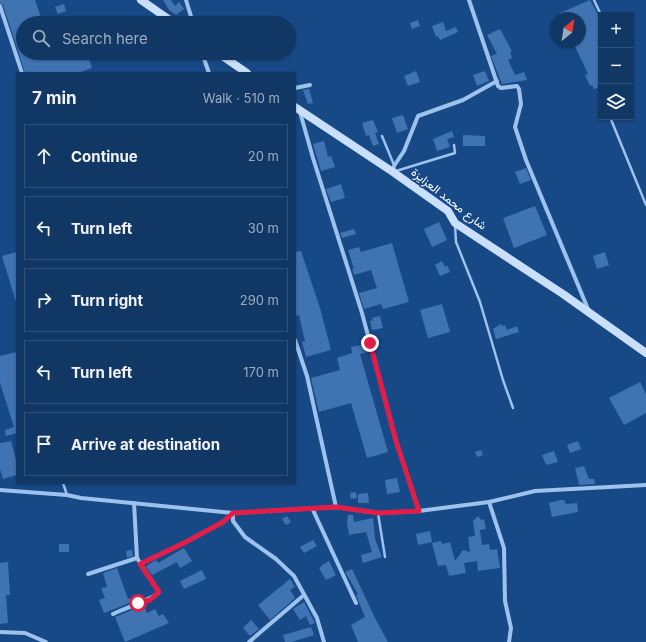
<!DOCTYPE html>
<html lang="en">
<head>
<meta charset="utf-8">
<style>
	body { margin:0; font-family:Inter,Vazirmatn,sans-serif; background:#1a3f6b; color:#f1f3f6 }
	.controls { position:absolute; right:12px; top:12px; display:grid; overflow:hidden; border-radius:0px; box-shadow:0 1px 3px #0004 }
	.controls button { width:36px; height:36px; display:grid; place-items:center; padding:0; border:0; border-bottom:1px solid #305179; background:#113765; color:#f1f3f6; font:20px sans-serif }
	.compass { position:absolute; left:550px; top:12px; width:36px; height:36px; border-radius:50%; background:#113765; box-shadow:0 1px 3px #0004; rotate:30deg }
	.stop { position:absolute; width:12px; height:12px; margin:-9px; border:3px solid #e11d48; border-radius:50%; background:#fff }
	.stop.end { background:#e11d48; border-color:#fff; box-shadow:0 1px 4px #0008 }
	.list { margin:0; padding:0; list-style:none }
	h2 { display:flex; justify-content:space-between; align-items:center; height:52px; margin:0; padding:0 16px; font-size:17px }
	h2 small { font-size:13px; font-weight:400; color:#9cacbf }
	.list li { display:grid; grid-template-columns:26px 1fr auto; gap:12px; align-items:center; box-sizing:border-box; height:64px; margin:0 8px 8px; padding:0 8px; border:1px solid #305179; border-radius:0px }
	.list b { display:block; font-size:15px; white-space:nowrap }
	.list em { font-size:13px; font-style:normal; color:#9cacbf }
	.icon { flex:none; width:22px; height:22px; fill:none; stroke:currentColor; stroke-width:2; stroke-linecap:round; stroke-linejoin:round }
	.map { position:relative; flex:none; width:646px; height:642px; overflow:hidden }
	.search { position:absolute; background:#113765; box-shadow:0 1px 3px #0004; left:16px; top:16px; width:280px; height:44px; display:flex; align-items:center; gap:10px; box-sizing:border-box; padding:0 14px; border-radius:22px; color:#9cacbf; font-size:15px }
	.panel { position:absolute; background:#113765; box-shadow:0 1px 3px #0004; left:16px; top:72px; width:280px; height:412px; border-radius:0px }
	.map>svg:first-child { display:block }
	.building { fill:#3f73b1 }
	.lines { fill:none; stroke-linecap:round; stroke-linejoin:round }
	.service { stroke:#9dc2ee; stroke-width:2.5 }
	.minor { stroke:#9dc2ee; stroke-width:4 }
	.secondary { stroke:#cadffa; stroke-width:8 }
	.route { stroke:#e11d48; stroke-width:5 }
	.labels { text-anchor:middle; stroke-width:3; stroke-linejoin:round; paint-order:stroke }
	.street-label { font-size:12px; fill:#fff; stroke:#174987 }
</style>
</head>
<body>
<div class="map">
<svg width="646" height="642" viewBox="0 0 646 642">
	<rect width="100%" height="100%" fill="#174987"/>
	<g class="building">
		<path d="M0,0H35L43,23H23V53H87L92,68L78,73H25L3,5L0,3Z"/>
		<path d="M163,0H171L175,6L179,2L184,9L176,15L169,10Z"/>
		<path d="M590,0L601,20V80H599L601,87L594,89L592,85L590,86L585,75L588,74L573,42H580V18H562L560,13Z"/>
		<path d="M64,4L66,11L58,14L55,7Z"/>
		<path d="M418,20L420,26L412,29L410,23Z"/>
		<path d="M443,22L446,31L456,27L458,32L440,40L438,36L436,37L432,26Z"/>
		<path d="M500,29L512,51L510,52L512,58L508,60L515,75L524,72L527,80L502,84L491,56L497,54L487,35Z"/>
		<path d="M416,71L420,82L408,86L404,76Z"/>
		<path d="M485,71L489,81L477,86L473,75Z"/>
		<path d="M309,89L313,103L308,104L303,90Z"/>
		<path d="M403,115L408,129L397,133L392,118Z"/>
		<path d="M373,120L378,132L375,133L379,144L373,146L369,135L366,136L362,123Z"/>
		<path d="M452,131L454,137L447,139L450,147L437,151L433,139Z"/>
		<path d="M463,135L485,136V146H463Z"/>
		<path d="M324,141L328,157L331,156L335,167L321,171L313,144Z"/>
		<path d="M526,168L531,180L520,184L515,172Z"/>
		<path d="M341,184L345,198L331,202L326,189Z"/>
		<path d="M535,206L547,235L514,248L503,218Z"/>
		<path d="M439,222L447,240L432,247L424,229Z"/>
		<path d="M354,229L356,234L342,238L340,233Z"/>
		<path d="M392,243L409,302L383,309L381,304L364,309L359,293L377,288L371,270L354,275L352,269H354L348,250L359,247L361,252Z"/>
		<path d="M301,251L320,308L331,350L306,357L302,342L305,341L299,315L295,316V252Z"/>
		<path d="M17,252V302H16L2,256Z"/>
		<path d="M605,252L609,265L597,269L593,256Z"/>
		<path d="M442,261L445,267L447,265L450,272L440,276L435,265Z"/>
		<path d="M442,304L450,332L428,338L420,310Z"/>
		<path d="M380,316L383,328L372,330L370,321L373,320L372,318Z"/>
		<path d="M501,324L502,326L505,325L507,330L517,326L519,332L496,339L493,329Z"/>
		<path d="M367,344L369,352L360,354L388,452L367,458L351,403L319,412L311,378L340,370L337,358L352,353L351,347Z"/>
		<path d="M17,352V433L6,436L5,430L14,427L0,383V356Z"/>
		<path d="M640,382L646,394V413L624,425L609,398Z"/>
		<path d="M11,441L16,460L17,459V475L3,479L0,469V443Z"/>
		<path d="M578,441L581,449L570,453L567,445Z"/>
		<path d="M481,450L483,455L477,457L475,452Z"/>
		<path d="M554,451L558,462L546,465L542,455Z"/>
		<path d="M584,466L589,479H594L595,484L579,485L575,468Z"/>
		<path d="M397,478L400,492L387,494L385,480Z"/>
		<path d="M356,492L357,498L351,499L350,493Z"/>
		<path d="M368,493L369,503H358V494Z"/>
		<path d="M560,500H564L566,504L577,503L578,512L552,517L549,503Z"/>
		<path d="M348,515H353L354,522L373,518L375,539L382,557L363,563L361,555L372,552L366,532L349,535L347,523Z"/>
		<path d="M287,516L291,522L286,525L282,519Z"/>
		<path d="M478,516L481,520L484,519L486,529L480,530L482,545L489,544L490,550L497,549L500,568L478,571L477,561L464,563L466,573L449,576L446,565L438,566L432,543L441,541L442,544L450,542L455,561L463,550L470,552L468,537L475,536L473,521Z"/>
		<path d="M430,531L432,542L418,545L416,534Z"/>
		<path d="M313,540L317,546L304,553L300,547Z"/>
		<rect x="59" y="544" width="10" height="8"/>
		<path d="M184,548L192,561L180,568L177,562L152,575L146,566L156,560L158,563Z"/>
		<path d="M132,550L133,556L127,558L126,551Z"/>
		<path d="M329,561L336,575L326,580L319,568L321,567V566Z"/>
		<path d="M8,562L10,595H6L8,623L0,624V563Z"/>
		<path d="M117,568L128,599L131,598L132,602L104,613L99,600L105,598L101,588L107,587L103,573Z"/>
		<path d="M352,569L376,620L388,642H358L351,625L365,617L356,595L358,594L345,572Z"/>
		<path d="M202,570L206,579L184,589L180,581Z"/>
		<path d="M290,579L295,587L290,590L295,598L270,620L258,605Z"/>
		<path d="M304,602L315,623L310,625L306,616L300,620L293,609Z"/>
		<path d="M144,605L147,613L155,609L159,616L163,614L169,623L125,642L115,617Z"/>
		<path d="M251,620L259,629L250,636L243,628Z"/>
		<path d="M311,627L314,635L292,642H285L283,635Z"/>
	</g>
	<g class="lines">
		<g class="service">
			<path d="M594,0L601,15"/>
			<path d="M601,91L599,92L601,96"/>
			<path d="M610,117L646,205"/>
			<path d="M382,136L394,165"/>
			<path d="M396,171L455,153L454,145"/>
			<path d="M455,225L456,242L480,302L503,380L513,408"/>
			<path d="M63,483L67,495"/>
			<path d="M378,513L385,557"/>
		</g>
		<g class="minor">
			<path d="M186,0L193,23"/>
			<path d="M469,0L498,86L501,88L517,86L519,89L521,104L515,127L526,160L588,309"/>
			<path d="M0,6L22,73"/>
			<path d="M202,53L209,73"/>
			<path d="M295,88L310,85"/>
			<path d="M300,112L313,158L362,313L396,441L419,511"/>
			<path d="M393,172L394,166L404,151L418,116L463,100L497,81"/>
			<path d="M295,340L307,376L336,507"/>
			<path d="M0,490L67,495L81,498L233,513L336,507L378,513L419,511L489,502L535,491L646,485"/>
			<path d="M489,502L504,548L505,601L511,628L509,642"/>
			<path d="M313,510L356,603"/>
			<path d="M233,513V521L245,537L276,559L294,576L317,618L324,642"/>
			<path d="M140,564L186,542L223,522L233,513"/>
			<path d="M88,574L137,558"/>
			<path d="M113,614C122,609 154,599 159,592L137,558L134,503"/>
			<path d="M0,632L25,633L46,642"/>
			<path d="M249,642L304,595"/>
		</g>
		<g class="secondary">
			<path d="M141,0L174,23"/>
			<path d="M218,53L247,73"/>
			<path d="M295,107L393,172L448,211L455,223L563,294L646,353"/>
		</g>
	</g>
	<g class="lines">
		<path class="route" d="M138,603L150,600L159,592L140,564L186,542L223,522L233,513L336,507L378,513L419,511L396,441L370,343"/>
	</g>
	<g class="labels">
		<g class="street-label">
			<text transform="translate(449 199) rotate(38)" y="4">شارع محمد العزايزة</text>
		</g>
	</g>
</svg>
<div class="controls">
<button>+</button>
<button>−</button>
<button><svg class="icon" aria-label="layers" viewBox="0 0 24 24"><path d="M12 4l9 5-9 5-9-5zM3 14l9 5 9-5"/></svg></button>
</div>
<svg class="compass" viewBox="-18 -18 36 36"><path d="M0-13l5 13h-10z" fill="#e53935"/><path d="M0 13l5-13h-10z" fill="#9cacbf"/></svg>
<div class="stop" style="left:138px;top:603px"></div>
<div class="stop end" style="left:370px;top:343px"></div>
<div class="search"><svg class="icon" aria-label="search" viewBox="0 0 24 24"><circle cx="10" cy="10" r="6"/><path d="M15 15l6 6"/></svg>Search here</div>
<section class="panel">
<h2>7 min<small>Walk · 510 m</small></h2>
<ul class="list">
<li><svg class="icon" aria-label="ahead" viewBox="0 0 24 24"><path d="M12 20V5M6 11l6-6 6 6"/></svg><div><b>Continue</b></div><em>20 m</em></li>
<li><svg class="icon" aria-label="left" viewBox="0 0 24 24"><path d="M17 20v-9H6M10 6l-5 5 5 5"/></svg><div><b>Turn left</b></div><em>30 m</em></li>
<li><svg class="icon" aria-label="right" viewBox="0 0 24 24"><path d="M7 20v-9h11M14 6l5 5-5 5"/></svg><div><b>Turn right</b></div><em>290 m</em></li>
<li><svg class="icon" aria-label="left" viewBox="0 0 24 24"><path d="M17 20v-9H6M10 6l-5 5 5 5"/></svg><div><b>Turn left</b></div><em>170 m</em></li>
<li><svg class="icon" aria-label="arrive" viewBox="0 0 24 24"><path d="M6 21V4h12l-3 4 3 4H6"/></svg><div><b>Arrive at destination</b></div></li>
</ul>
</section>
</div>
</body>
</html>
